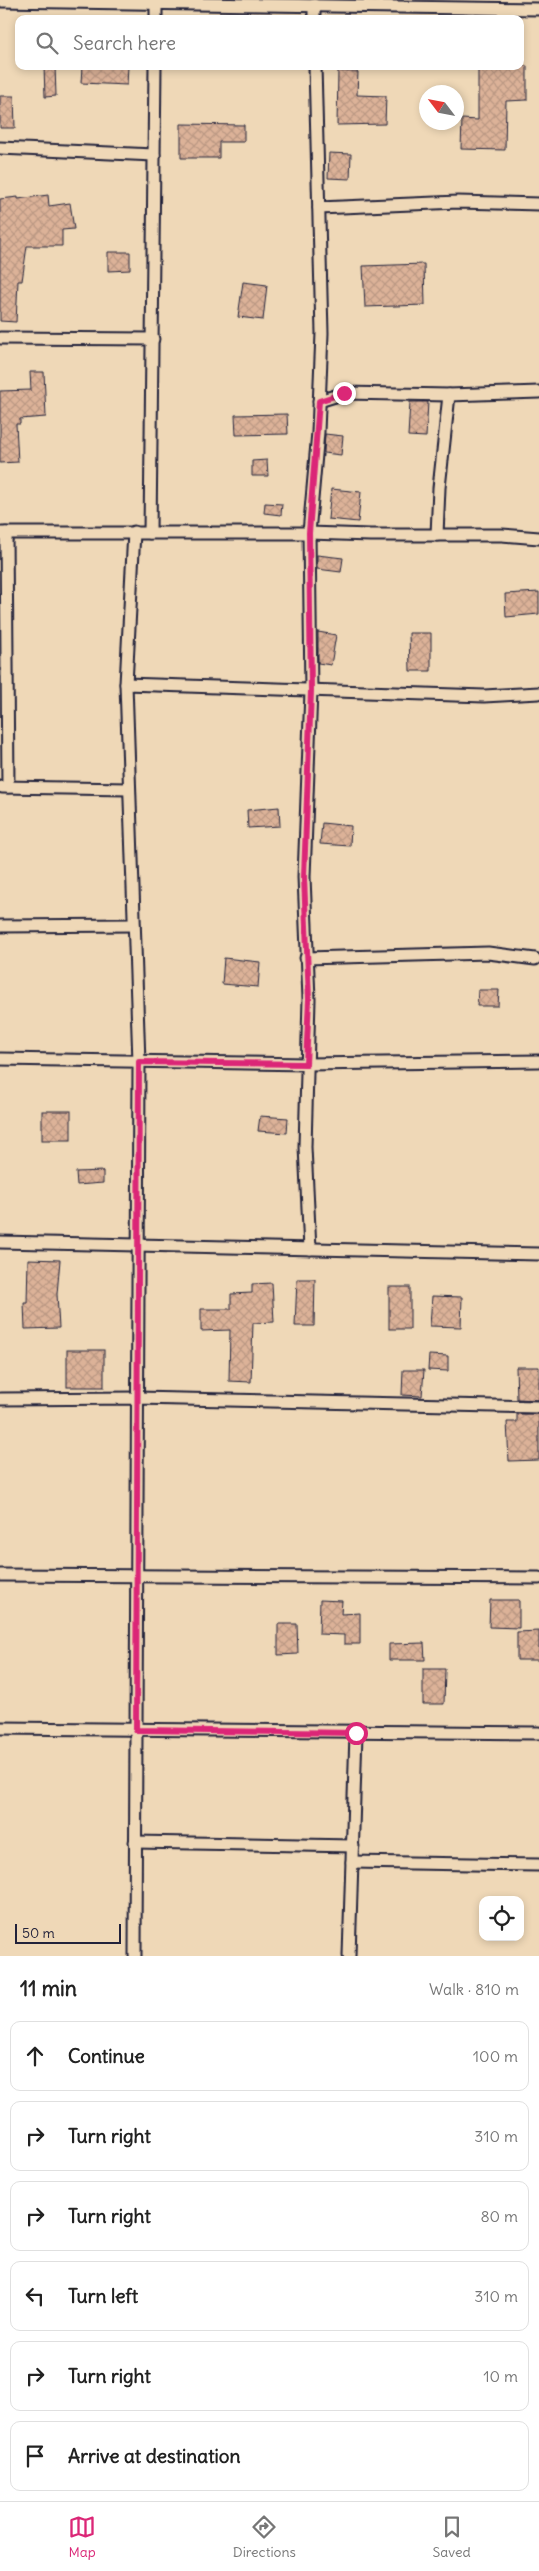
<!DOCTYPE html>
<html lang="en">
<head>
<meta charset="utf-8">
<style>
	body { margin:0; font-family:Delius,sans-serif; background:#f6f6f6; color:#222 }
	.controls { position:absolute; right:15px; bottom:15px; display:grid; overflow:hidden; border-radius:10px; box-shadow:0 2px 8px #0003 }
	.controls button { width:45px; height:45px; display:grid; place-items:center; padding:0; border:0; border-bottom:1px solid #e0e0e0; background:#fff; color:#222; font:25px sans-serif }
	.compass { position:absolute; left:419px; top:85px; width:45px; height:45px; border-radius:50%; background:#fff; box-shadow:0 2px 8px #0003; rotate:302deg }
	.scale { position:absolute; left:15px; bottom:12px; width:106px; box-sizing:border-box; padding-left:5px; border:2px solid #22223b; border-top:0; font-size:14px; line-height:18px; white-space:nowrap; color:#22223b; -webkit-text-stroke:4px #efd8b7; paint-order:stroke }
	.stop { position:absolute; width:15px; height:15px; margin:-11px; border:4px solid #db2777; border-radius:50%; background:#fff }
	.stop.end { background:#db2777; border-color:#fff; box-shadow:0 1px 5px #0008 }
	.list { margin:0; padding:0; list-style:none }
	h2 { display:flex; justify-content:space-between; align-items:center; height:65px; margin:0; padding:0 20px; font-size:21px }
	h2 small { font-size:16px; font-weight:400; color:#767676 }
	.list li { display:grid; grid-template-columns:32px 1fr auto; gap:15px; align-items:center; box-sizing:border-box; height:70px; margin:0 10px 10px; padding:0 10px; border:1px solid #e0e0e0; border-radius:10px }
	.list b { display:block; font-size:19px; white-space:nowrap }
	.list em { font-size:16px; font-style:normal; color:#767676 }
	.icon { flex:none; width:28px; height:28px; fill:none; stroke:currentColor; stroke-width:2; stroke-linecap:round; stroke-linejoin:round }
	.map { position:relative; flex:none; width:539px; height:1956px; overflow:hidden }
	.search { position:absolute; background:#fff; box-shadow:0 2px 8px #0003; left:15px; right:15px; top:15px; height:55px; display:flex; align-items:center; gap:12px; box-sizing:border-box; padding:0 18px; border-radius:10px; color:#767676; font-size:19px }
	.sheet { height:545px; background:#fff }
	nav { display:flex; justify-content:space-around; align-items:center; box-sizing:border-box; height:70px; border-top:1px solid #e0e0e0; background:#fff; font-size:14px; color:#767676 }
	nav a { display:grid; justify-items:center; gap:2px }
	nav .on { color:#db2777 }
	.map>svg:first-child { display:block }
	.building { fill:url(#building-cross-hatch); stroke:#22223b }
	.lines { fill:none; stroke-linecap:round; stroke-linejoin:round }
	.street-casing { stroke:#22223b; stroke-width:15 }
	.street { stroke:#efd8b7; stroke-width:11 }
	.route { stroke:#db2777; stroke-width:6 }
</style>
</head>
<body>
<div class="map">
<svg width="539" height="1956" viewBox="0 0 539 1956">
	<defs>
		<pattern id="building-cross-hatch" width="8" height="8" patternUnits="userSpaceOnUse" patternTransform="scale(1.25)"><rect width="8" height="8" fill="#dcb298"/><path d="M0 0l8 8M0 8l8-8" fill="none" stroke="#bc9984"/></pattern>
	</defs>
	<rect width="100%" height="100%" fill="#efd8b7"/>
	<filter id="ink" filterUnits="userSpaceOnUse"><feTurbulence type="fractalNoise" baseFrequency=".02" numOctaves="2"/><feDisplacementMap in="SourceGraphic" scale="10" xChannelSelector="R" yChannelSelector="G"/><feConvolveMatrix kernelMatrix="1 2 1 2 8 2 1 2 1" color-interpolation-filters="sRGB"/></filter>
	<g filter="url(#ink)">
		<g class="building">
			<path d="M44,66H55L56,96L45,97Z"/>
			<path d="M82,66H128L127,85L81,83Z"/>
			<path d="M478,66H527V100L506,101L505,150L461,149L462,119L478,120Z"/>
			<path d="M338,71L358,72L357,95L386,96L385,124L337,125Z"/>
			<path d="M0,96H14L15,128H0Z"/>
			<path d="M181,124L244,125V142H219V158H181Z"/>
			<path d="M329,153L351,154L350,179L328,178Z"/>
			<path d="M48,195L49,206L70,203L74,229L62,230V246H27L22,281H18L16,322L0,321V199L18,197V199Z"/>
			<path d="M108,252H130V270L108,271Z"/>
			<path d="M424,264L425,305L365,307L363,266Z"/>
			<path d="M243,282L267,285L263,320L238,317Z"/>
			<path d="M30,372H44L46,417L20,419V424H16L18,462L0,463V391L31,390Z"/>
			<path d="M410,402H428L426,437L408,436Z"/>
			<path d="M287,414L288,434L236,435L235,415Z"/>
			<path d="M325,434L343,436L341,455L324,453Z"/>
			<path d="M267,460L268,476H252V461Z"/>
			<path d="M331,489L361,492L358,522L328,519Z"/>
			<path d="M265,503L282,504L281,515L264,513Z"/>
			<path d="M317,555L343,558L341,572L317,569Z"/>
			<path d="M539,592V614L506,617L505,594Z"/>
			<path d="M318,632L336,635L331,665L318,663Z"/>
			<path d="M409,633H431V671H410Z"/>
			<path d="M279,807L280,826L248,828L247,810Z"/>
			<path d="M322,823L351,826L350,846L320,844Z"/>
			<path d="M224,958L260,962L258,987L222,984Z"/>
			<path d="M478,990H499L498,1006H477Z"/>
			<rect x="42" y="1111" width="29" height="29"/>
			<path d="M260,1116L288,1118L287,1133L258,1131Z"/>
			<path d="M103,1171V1183L77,1185L76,1172Z"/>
			<path d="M28,1259L60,1260L57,1294L59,1328L25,1329L24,1303H27Z"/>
			<path d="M297,1279H315L314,1326H295Z"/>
			<path d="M272,1283L274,1322L253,1323L251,1382L229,1381L230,1330L201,1331V1309H231V1294L252,1293V1284Z"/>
			<rect x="389" y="1287" width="21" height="42"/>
			<path d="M432,1296L462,1297L461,1327L430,1326Z"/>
			<rect x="67" y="1350" width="37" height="37"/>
			<path d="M429,1355L448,1356V1371L428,1370Z"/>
			<path d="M516,1367H539V1400L517,1399Z"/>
			<path d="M403,1370H424L422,1396L402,1395Z"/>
			<path d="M517,1414H539V1460L509,1461L507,1422H517Z"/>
			<path d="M320,1600L342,1601L341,1614L360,1613V1644H344V1635L319,1634Z"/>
			<path d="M490,1600H519V1628L489,1627Z"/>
			<path d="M278,1624H297L298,1654L278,1655Z"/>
			<path d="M539,1631V1660H517V1632Z"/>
			<path d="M424,1643L425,1660H389V1644Z"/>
			<path d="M423,1669H445L444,1704H423Z"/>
		</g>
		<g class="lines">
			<defs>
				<g id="street">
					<path d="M0,1L539,9"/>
					<path d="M314,5V19"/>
					<path d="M156,19V0"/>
					<path d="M0,148L154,155"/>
					<path d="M319,208L458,202L539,204"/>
					<path d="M0,338L153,339"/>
					<path d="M319,401L345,393L449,395L539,392"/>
					<path d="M134,532L126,684L139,1062L135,1956"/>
					<path d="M0,533H309L370,535H502L539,538"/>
					<path d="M6,533L8,787"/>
					<path d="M150,533L155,66"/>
					<path d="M437,535L439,488L449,395"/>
					<path d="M126,684L484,696L539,693"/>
					<path d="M2,787L129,789"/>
					<path d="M0,926L134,925"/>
					<path d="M306,958L488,953L535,959"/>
					<path d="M0,1059L306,1064L539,1061"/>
					<path d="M0,1242L539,1254"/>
					<path d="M310,1249L305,1147L309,999L304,877L311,691L309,533L318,432L322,333L315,66"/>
					<path d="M0,1399L137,1398L539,1407"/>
					<path d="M0,1575L539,1578"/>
					<path d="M0,1728L539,1733"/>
					<path d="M135,1842L353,1846"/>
					<path d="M352,1862L539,1865"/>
					<path d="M349,1956L356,1733"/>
				</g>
			</defs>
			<use href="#street" class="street-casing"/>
			<use href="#street" class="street"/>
		</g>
	</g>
	<g class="lines" filter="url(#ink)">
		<path class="route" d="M344,393L319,401L309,533L311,691L304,877L309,999L306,1064L139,1062L136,1730L356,1733"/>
	</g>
</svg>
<div class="controls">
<button><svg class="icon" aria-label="locate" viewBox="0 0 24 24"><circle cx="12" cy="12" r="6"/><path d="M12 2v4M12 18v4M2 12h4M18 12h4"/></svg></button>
</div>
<svg class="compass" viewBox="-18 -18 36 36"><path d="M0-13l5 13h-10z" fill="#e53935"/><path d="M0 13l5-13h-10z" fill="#767676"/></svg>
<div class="scale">50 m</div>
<div class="stop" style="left:356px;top:1733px"></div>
<div class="stop end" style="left:344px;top:393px"></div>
<div class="search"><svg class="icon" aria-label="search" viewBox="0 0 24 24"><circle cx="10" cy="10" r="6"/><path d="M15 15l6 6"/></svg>Search here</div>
</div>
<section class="sheet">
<h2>11 min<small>Walk · 810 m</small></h2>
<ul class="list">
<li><svg class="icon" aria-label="ahead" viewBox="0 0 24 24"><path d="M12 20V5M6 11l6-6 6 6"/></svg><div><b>Continue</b></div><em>100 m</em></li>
<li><svg class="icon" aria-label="right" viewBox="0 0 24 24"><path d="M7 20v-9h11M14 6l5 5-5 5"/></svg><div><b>Turn right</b></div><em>310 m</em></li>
<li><svg class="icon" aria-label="right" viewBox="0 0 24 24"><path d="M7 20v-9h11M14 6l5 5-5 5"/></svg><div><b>Turn right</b></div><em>80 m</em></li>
<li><svg class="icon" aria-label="left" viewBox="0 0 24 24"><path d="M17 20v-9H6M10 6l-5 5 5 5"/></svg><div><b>Turn left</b></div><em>310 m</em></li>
<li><svg class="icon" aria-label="right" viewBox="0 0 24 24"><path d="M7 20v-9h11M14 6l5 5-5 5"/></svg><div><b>Turn right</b></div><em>10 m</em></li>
<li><svg class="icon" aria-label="arrive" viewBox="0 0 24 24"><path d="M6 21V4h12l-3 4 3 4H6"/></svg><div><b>Arrive at destination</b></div></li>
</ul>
</section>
<nav>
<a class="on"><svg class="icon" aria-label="map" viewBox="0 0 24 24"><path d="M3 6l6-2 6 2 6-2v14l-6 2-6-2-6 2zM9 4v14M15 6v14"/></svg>Map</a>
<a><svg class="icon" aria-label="directions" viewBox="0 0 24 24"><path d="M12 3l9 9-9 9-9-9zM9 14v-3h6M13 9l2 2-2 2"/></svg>Directions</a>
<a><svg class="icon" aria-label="saved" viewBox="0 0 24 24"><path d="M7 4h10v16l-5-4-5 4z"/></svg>Saved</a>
</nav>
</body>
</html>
